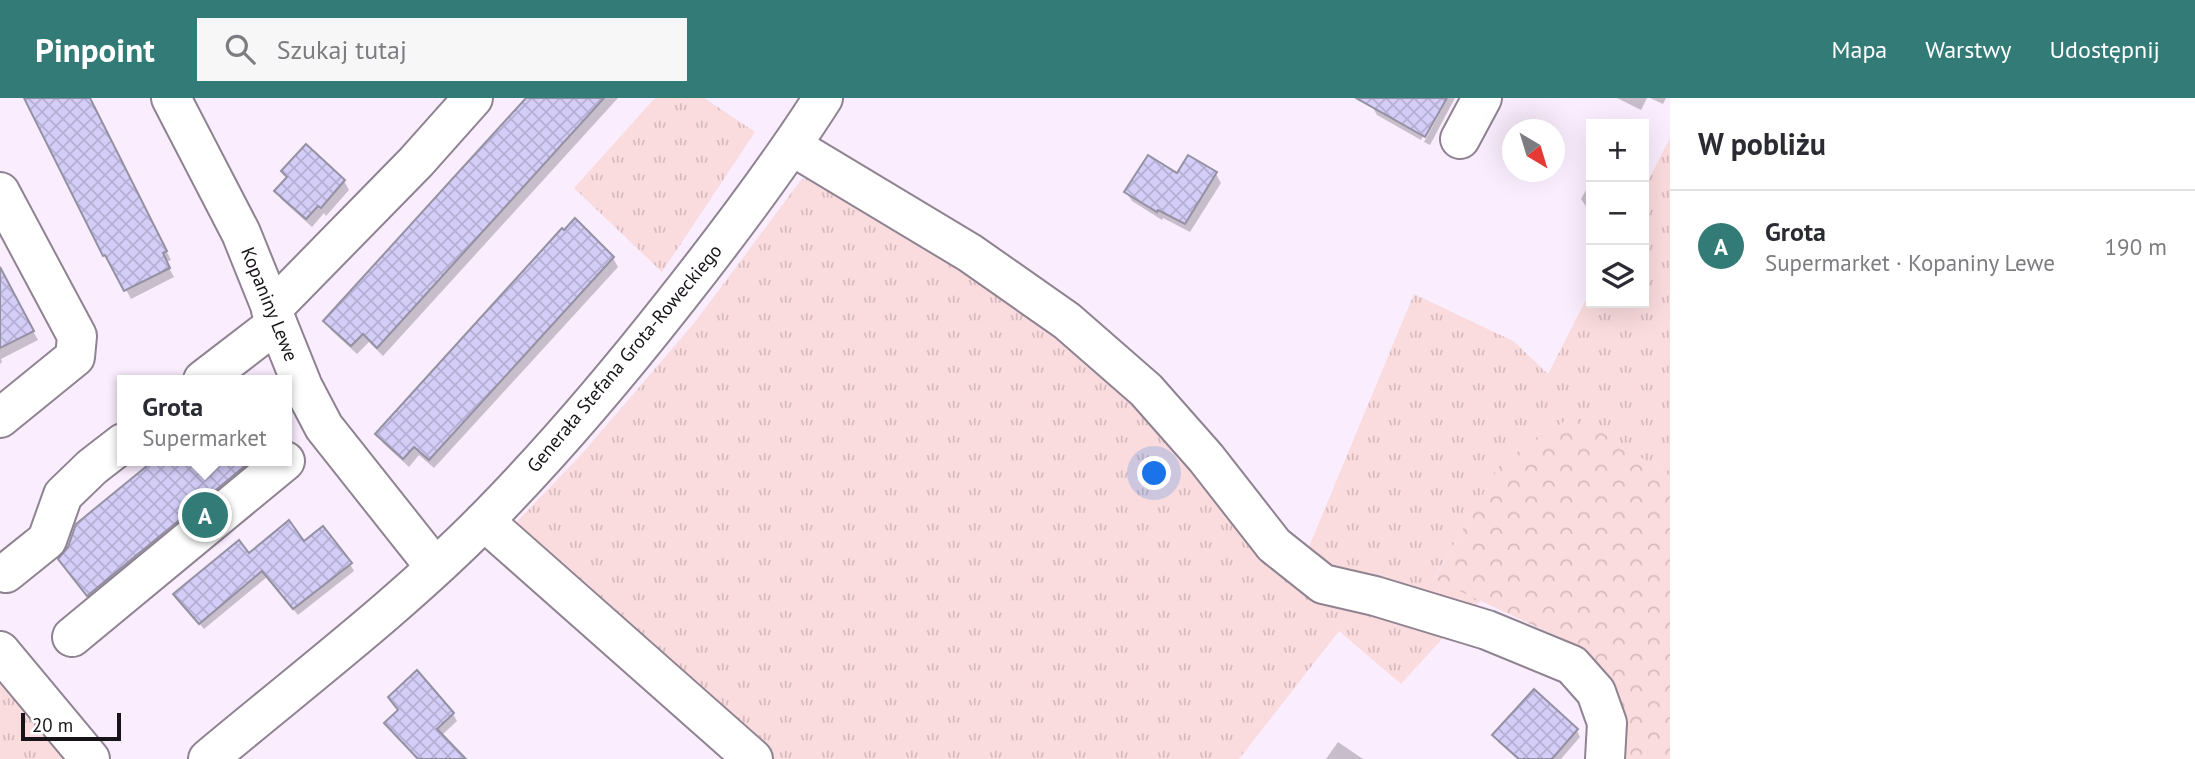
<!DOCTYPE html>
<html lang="pl">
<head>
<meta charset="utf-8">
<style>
	body { margin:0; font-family:"PT Sans",sans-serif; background:#f7f7f7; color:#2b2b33 }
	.controls { position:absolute; right:21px; top:21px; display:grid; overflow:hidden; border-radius:0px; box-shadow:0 7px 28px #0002 }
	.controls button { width:63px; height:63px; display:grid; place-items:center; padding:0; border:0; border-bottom:2px solid #e1e1e2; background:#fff; color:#2b2b33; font:35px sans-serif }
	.compass { position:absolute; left:1502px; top:21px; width:63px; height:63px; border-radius:50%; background:#fff; box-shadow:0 7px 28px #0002; rotate:142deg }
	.scale { position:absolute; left:21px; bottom:18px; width:100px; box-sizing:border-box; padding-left:7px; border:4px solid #171318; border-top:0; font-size:19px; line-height:24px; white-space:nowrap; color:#171318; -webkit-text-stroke:5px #fff; paint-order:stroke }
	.you { position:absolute; left:1155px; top:376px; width:24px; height:24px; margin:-18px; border:5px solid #fff; border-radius:50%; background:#1a73e8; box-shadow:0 0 0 10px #1a73e833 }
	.badge { display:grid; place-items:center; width:46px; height:46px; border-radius:50%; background:#337b76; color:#fff; font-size:23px; font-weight:700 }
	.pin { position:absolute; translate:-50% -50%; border:4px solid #fff; box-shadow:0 2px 7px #0006 }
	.popup { position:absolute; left:117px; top:277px; width:175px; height:91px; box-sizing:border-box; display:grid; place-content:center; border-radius:0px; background:#fff; filter:drop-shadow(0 2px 5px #0005); font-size:23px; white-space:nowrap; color:#7c7c81 }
	.popup b { font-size:26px; color:#2b2b33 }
	.popup::after { content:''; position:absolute; left:50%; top:100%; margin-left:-14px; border:14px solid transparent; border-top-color:#fff }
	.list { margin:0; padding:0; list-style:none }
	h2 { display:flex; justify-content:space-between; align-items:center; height:91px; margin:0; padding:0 28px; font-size:30px }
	h2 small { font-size:23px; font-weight:400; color:#7c7c81 }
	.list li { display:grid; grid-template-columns:46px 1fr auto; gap:21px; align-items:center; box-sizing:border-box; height:112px; padding:0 28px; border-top:2px solid #e1e1e2 }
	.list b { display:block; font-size:26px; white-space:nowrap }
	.list p { margin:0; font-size:23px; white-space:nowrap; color:#7c7c81 }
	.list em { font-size:23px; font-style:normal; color:#7c7c81 }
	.icon { flex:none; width:38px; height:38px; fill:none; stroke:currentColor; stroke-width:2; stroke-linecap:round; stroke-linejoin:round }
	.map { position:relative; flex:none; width:1670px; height:661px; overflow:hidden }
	header { display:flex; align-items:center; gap:42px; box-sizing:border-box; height:98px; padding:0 35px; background:#337b76; color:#fff }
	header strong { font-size:33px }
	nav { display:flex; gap:38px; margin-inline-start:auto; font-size:24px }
	.search { width:490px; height:63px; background:#f7f7f7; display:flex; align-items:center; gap:18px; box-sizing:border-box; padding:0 24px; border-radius:0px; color:#7c7c81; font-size:26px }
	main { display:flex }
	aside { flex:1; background:#fff }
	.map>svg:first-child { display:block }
	.grass { fill:url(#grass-tufts) }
	.forest { fill:url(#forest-crowns) }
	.shadow { fill:#0003 }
	.building { fill:url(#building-cross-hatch); stroke:#9491a3; stroke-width:2 }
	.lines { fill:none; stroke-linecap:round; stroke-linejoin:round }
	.minor-casing { stroke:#8f8392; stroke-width:42 }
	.minor { stroke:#fff; stroke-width:38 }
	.labels { text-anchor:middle; stroke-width:7; stroke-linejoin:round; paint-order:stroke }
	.street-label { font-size:19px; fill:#171318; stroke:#fff }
</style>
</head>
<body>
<header>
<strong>Pinpoint</strong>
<div class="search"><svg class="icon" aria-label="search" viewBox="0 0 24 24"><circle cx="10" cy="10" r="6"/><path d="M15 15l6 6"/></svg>Szukaj tutaj</div>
<nav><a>Mapa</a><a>Warstwy</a><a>Udostępnij</a></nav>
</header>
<main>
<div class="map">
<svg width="1670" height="661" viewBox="0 0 1670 661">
	<defs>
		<pattern id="grass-tufts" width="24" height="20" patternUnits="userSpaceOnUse" patternTransform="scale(1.75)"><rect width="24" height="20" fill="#fadbde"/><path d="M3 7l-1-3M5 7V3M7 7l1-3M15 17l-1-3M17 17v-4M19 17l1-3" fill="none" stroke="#d6bbbe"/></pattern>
		<pattern id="forest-crowns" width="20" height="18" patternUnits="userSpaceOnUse" patternTransform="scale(1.75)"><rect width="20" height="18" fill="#fadbde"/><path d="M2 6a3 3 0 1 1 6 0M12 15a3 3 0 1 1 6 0" fill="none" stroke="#d6bbbe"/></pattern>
		<pattern id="building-cross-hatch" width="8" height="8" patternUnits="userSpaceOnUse" patternTransform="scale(1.75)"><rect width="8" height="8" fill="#d4cdf7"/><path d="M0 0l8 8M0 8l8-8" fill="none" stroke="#b5afd3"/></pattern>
	</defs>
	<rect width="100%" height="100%" fill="#faedfd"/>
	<g class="grass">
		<path d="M655,0H704L755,34L662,174L574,90Z"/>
		<path d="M1670,40V378L1573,318L1501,366L1434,480L1481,503L1452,530L1401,586L1339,533L1239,661H768L507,434L581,357L695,224L801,82L818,77L1062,231L1306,456L1414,196L1513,243L1548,276L1591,192V205H1644V91Z"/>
		<path d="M0,574L72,661H0Z"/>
	</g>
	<path class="forest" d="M1574,317L1670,378V661H1619L1625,640L1617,595L1592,564L1556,538L1434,481L1501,365Z"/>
	<g class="shadow">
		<path d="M25,0H89L171,162L166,164L174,179L131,201Z"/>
		<path d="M529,0H618L383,258L369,244L357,256L331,232L325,223Z"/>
		<path d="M1377,0H1444L1421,42L1377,17L1372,8Z"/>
		<path d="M1448,0H1455L1430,47L1424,44Z"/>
		<path d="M1617,0H1647L1641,12Z"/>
		<path d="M1650,0H1666L1663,6Z"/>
		<path d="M283,74L344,83L349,92L326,118L324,115L312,129L282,102L276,93L287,81Z"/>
		<path d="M1216,76L1221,85L1190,134L1163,120L1162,122L1132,103L1126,94L1178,77Z"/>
		<path d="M1591,83V113L1587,110L1581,101Z"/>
		<path d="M613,160L618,169L434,370L419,357L409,369L383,345L378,336Z"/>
		<path d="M10,192L38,242L1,261L2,264L0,266V197Z"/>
		<path d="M144,363H260L96,509L60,462L148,369Z"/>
		<path d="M304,445L350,466L354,473L298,517L267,479L204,531L175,496Z"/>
		<path d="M453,616L457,623L441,638L464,661H421L390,632Z"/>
		<path d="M1577,633L1580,639L1561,661H1517L1498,644L1495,637Z"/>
		<path d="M1338,644L1363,661H1326Z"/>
	</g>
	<g class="building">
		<path d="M24,0H90L167,153L163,155L170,170L124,193L105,157L103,158Z"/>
		<path d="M526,0H604L377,250L363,236L351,248L323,223Z"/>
		<path d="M1356,0H1447L1425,39Z"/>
		<path d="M306,46L345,82L321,110L318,108L306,121L274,93L287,79L281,73Z"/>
		<path d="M1148,57L1177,75L1188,57L1217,74L1185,126L1158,112L1157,114L1124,94Z"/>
		<path d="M575,120L614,159L429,362L414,349L403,361L375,336L562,130L564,132Z"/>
		<path d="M0,169L34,233L0,250Z"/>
		<path d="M153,363H251L87,498L58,461L68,449L76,426Z"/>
		<path d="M289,422L304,443L323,428L352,465L293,511L262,473L199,526L173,496L239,442L249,455Z"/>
		<path d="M417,572L454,615L437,631L466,661H418L384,625L398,612L388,599Z"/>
		<path d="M1534,591L1578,631L1552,661H1519L1492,637Z"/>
	</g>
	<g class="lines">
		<defs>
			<g id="minor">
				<path d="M171,0L241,135L303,289L324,329L435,469"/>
				<path d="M1460,41L1482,0"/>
				<path d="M792,48L970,155L1067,223L1146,292L1206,360L1274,447L1323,486L1375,498L1487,532L1572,567L1596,594L1607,625L1605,661"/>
				<path d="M0,94L77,238L75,259L0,320"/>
				<path d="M271,212L416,64L473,0"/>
				<path d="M203,282L277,225"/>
				<path d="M484,423L753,661"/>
				<path d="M6,475L47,442L63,397L92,369L123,345"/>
				<path d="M72,539L285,363"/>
				<path d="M0,553L90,661"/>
				<path d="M208,661C301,583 400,508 485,422C552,354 614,281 673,206C726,139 777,72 823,0"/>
			</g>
		</defs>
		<use href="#minor" class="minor-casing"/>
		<use href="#minor" class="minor"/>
	</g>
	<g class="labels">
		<g class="street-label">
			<text transform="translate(270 206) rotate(68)" y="7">Kopaniny Lewe</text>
			<text transform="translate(624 260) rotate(-50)" y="7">Generała Stefana Grota-Roweckiego</text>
		</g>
	</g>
</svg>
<div class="controls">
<button>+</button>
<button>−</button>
<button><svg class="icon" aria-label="layers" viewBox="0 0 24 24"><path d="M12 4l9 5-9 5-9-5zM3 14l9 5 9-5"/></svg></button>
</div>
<svg class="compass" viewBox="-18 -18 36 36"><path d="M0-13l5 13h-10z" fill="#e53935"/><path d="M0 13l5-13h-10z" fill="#7c7c81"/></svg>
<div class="scale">20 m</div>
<div class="you"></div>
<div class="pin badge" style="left:205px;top:417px">A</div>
<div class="popup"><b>Grota</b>Supermarket</div>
</div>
<aside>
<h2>W pobliżu<small></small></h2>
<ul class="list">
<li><span class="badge">A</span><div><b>Grota</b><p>Supermarket · Kopaniny Lewe</p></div><em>190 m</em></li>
</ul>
</aside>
</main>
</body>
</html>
